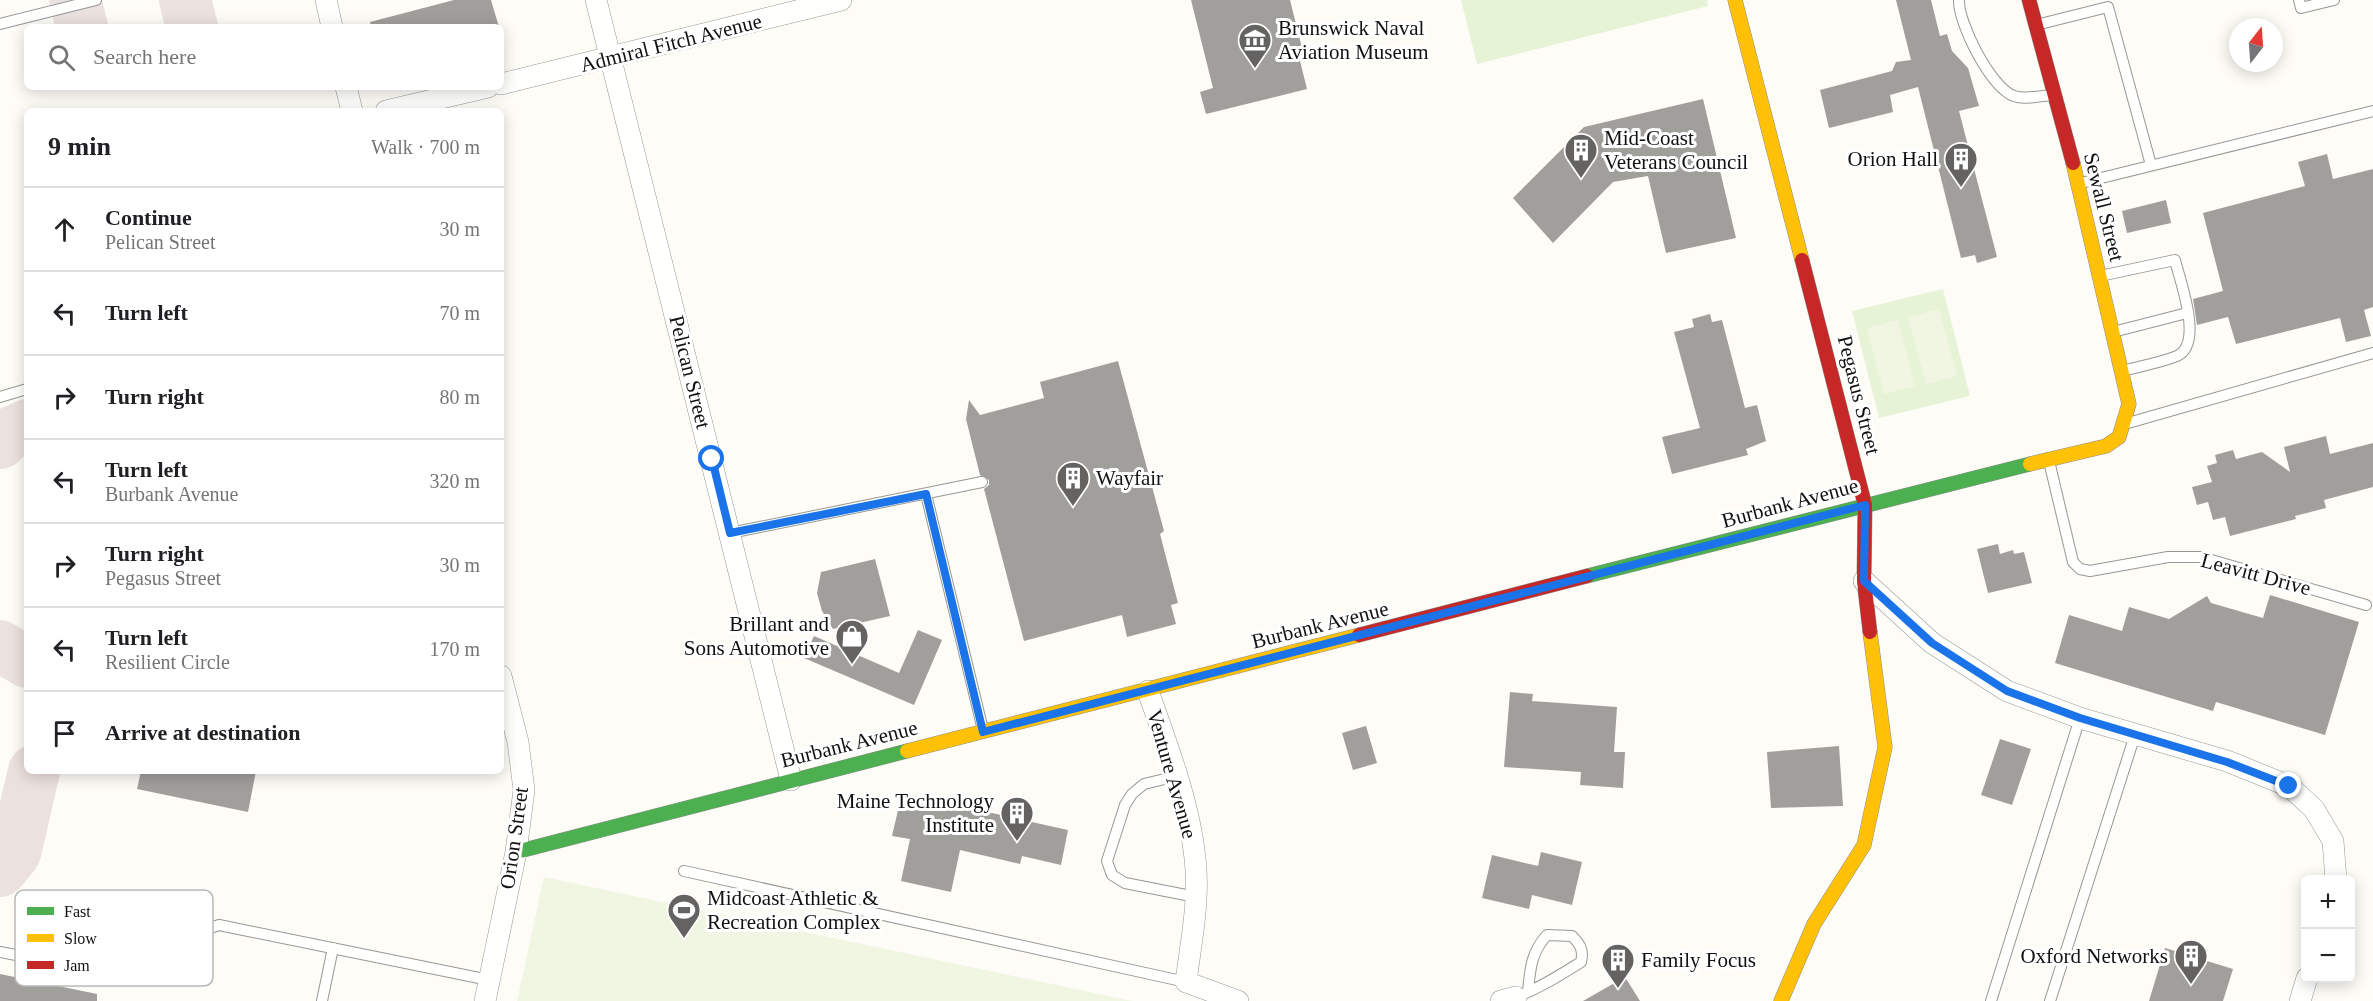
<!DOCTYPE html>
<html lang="en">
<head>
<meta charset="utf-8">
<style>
	body { margin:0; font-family:"Times New Roman",serif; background:#f2f2f2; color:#202124 }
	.controls { position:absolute; right:18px; bottom:18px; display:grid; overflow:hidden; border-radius:9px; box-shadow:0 3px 15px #0003 }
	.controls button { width:54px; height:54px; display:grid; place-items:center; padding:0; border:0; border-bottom:2px solid #e0e0e0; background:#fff; color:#202124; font:30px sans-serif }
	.compass { position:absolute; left:2229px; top:18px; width:54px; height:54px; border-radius:50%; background:#fff; box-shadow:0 3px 15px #0003; rotate:17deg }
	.stop { position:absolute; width:18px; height:18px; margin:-14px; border:4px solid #1a73e8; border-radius:50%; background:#fff }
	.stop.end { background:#1a73e8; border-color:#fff; box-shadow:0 2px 6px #0008 }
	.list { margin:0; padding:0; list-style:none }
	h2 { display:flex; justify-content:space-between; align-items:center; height:78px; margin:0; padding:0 24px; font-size:26px }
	h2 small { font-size:20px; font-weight:400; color:#757577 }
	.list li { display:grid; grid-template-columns:39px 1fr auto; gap:18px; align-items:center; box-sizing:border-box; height:84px; padding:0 24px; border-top:2px solid #e0e0e0 }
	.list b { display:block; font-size:22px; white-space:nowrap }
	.list p { margin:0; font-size:20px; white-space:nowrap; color:#757577 }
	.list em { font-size:20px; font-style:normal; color:#757577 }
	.icon { flex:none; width:33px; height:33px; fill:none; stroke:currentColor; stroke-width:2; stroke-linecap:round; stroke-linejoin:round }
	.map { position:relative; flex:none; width:2373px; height:1001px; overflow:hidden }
	.search { position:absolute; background:#fff; box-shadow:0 3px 15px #0003; left:24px; top:24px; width:480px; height:66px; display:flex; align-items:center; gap:15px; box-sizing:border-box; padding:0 21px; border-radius:9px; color:#757577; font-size:22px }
	.panel { position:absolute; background:#fff; box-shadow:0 3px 15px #0003; left:24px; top:108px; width:480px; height:666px; border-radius:9px }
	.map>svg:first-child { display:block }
	.green { fill:#e7f3d7 }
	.pitch { fill:#f0f6e1 }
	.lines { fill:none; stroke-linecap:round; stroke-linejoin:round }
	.taxiway { stroke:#ebe1df; stroke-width:52 }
	.building { fill:#a19f9c }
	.lane-casing { stroke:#979795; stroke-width:12 }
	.street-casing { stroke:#979795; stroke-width:22 }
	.fast-casing { stroke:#8e8d8b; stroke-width:15 }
	.slow-casing { stroke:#8e8d8b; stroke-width:15 }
	.jam-casing { stroke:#8e8d8b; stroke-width:15 }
	.lane { stroke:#fffffe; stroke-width:10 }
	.street { stroke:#fffffe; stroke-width:21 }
	.fast { stroke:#4caf50; stroke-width:14 }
	.slow { stroke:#ffc107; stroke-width:14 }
	.jam { stroke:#c62828; stroke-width:14 }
	.route { stroke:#1a73e8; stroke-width:8 }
	.labels { text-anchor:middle; stroke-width:6; stroke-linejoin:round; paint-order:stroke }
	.poi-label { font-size:21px; fill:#111; stroke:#fff; text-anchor:start }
	.street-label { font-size:21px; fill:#111; stroke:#fff }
	.key { fill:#fff; stroke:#b8b8b8; stroke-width:1.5 }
	.key-label { font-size:16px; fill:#111 }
</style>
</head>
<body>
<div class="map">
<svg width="2373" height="1001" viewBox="0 0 2373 1001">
	<rect width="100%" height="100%" fill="#fdfcf7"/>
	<g class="green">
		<path d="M1461,0H1707L1708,6L1477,64Z"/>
		<path d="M1943,289L1970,396L1879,418L1852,311Z"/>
	</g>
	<g class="pitch">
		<path d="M1939,309L1957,376L1926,384L1908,317Z"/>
		<path d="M1898,320L1915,386L1884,394L1867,328Z"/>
		<path d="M544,877L1132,1001H517Z"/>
	</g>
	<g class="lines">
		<g class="taxiway">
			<path d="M75,0L82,27"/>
			<path d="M185,0L192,27"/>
			<path d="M0,443L12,432L27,425"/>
			<path d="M0,646L27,662"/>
			<path d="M0,871L15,853L34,771"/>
		</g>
	</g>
	<g class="building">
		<path d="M454,0H491L499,27H371L370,22Z"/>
		<path d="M1191,0H1290L1302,48L1297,49L1307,89L1206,114L1200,92L1213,88Z"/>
		<path d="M1896,0H1931L1940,36L1947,34L1952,51L1968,68L1979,106L1959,111L1997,257L1977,263L1975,255L1961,258L1918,87L1890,95L1893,112L1829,128L1820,90L1892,71L1896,62L1911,60Z"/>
		<path d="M1703,99L1736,238L1666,253L1648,176L1613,182L1553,243L1513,198L1584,127Z"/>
		<path d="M2327,154L2333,179L2373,169V307L2364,310L2371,336L2346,342L2340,318L2236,344L2228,317L2197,325L2193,299L2223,291L2203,213L2305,186L2298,162Z"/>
		<path d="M2166,200L2171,223L2127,233L2122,211Z"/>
		<path d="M1710,314L1712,322L1722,320L1745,408L1757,405L1766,441L1746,449L1748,455L1672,474L1662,437L1700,428L1674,332L1694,327L1692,319Z"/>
		<path d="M1118,361L1164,531L1160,534L1178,603L1171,605L1176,624L1127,637L1122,615L1024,641L984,489L989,485V480L980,475L966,419L969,400L980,415L1044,398L1040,382Z"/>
		<path d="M2326,436L2330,454L2373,443V487L2324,500L2326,508L2295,516L2296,519L2230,536L2225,517L2213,520L2208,502L2197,505L2192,487L2212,482L2207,466L2217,463L2215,455L2233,450L2236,459L2262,452L2290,472L2284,447Z"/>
		<path d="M1998,544L2000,554L2013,550L2014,554L2024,552L2032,583L1988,593L1977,549Z"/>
		<path d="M875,559L890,616L833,629L822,611L817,593L821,572Z"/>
		<path d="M2270,595L2359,622L2325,735L2216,702L2213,711L2055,663L2069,615L2122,631L2129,607L2169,619L2207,596L2211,603L2263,618Z"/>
		<path d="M918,630L942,640L914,705L804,658L814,636L899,673Z"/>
		<path d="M1510,692L1533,694L1532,701L1617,707L1614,752H1625L1623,788L1580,785L1581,772L1504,767Z"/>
		<path d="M1366,726L1377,763L1353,770L1342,733Z"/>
		<path d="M2000,739L2031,749L2012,805L1981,795Z"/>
		<path d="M1839,746L1843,806L1771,808L1767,752Z"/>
		<path d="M141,771H256L248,812L137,789Z"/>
		<path d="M902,793L1068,830L1061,865L1022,856L1020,864L960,850L951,892L901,881L910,839L892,836Z"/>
		<path d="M1541,852L1582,862L1572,905L1532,895L1529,909L1482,898L1492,855L1538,866Z"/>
		<path d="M2165,948L2233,969L2223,1001H2149Z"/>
		<path d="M0,974L97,994V1001H0Z"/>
		<path d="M1625,977L1640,1001H1583Z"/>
	</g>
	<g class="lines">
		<defs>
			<g id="lane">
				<path d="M1959,0C1958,23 1991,88 2014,96C2024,100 2040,96 2052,95"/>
				<path d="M2299,0L2301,8L2334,0"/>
				<path d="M0,24L96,0"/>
				<path d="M2036,25L2108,7L2151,165"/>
				<path d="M2081,183L2373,111"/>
				<path d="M2100,276L2175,260C2180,281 2204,344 2177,356C2160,363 2140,366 2122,371"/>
				<path d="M2113,332L2187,313"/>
				<path d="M0,397L27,389"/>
				<path d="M2128,423L2373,353"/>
				<path d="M2049,461L2073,562L2080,569L2090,571L2168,557H2201L2366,605"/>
				<path d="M926,494L983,730"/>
				<path d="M730,533L982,482"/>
				<path d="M1177,776L1144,784L1132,794L1125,805L1107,861L1112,875L1125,883L1196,897"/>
				<path d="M684,871L1186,982"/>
				<path d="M0,952L56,963L104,964L219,925L489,980"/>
				<path d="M1516,997C1540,988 1560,975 1581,962C1584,950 1580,944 1572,936L1547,935C1531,952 1530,970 1528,992"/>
				<path d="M322,1001L333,948"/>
				<path d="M1991,1001L2080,718"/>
				<path d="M2050,1001L2135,735"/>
			</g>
			<g id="street">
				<path d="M326,0L332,27"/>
				<path d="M596,0L791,780"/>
				<path d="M501,84L841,0"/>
				<path d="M346,87L352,111"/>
				<path d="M386,111L488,87"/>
				<path d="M1864,581L1932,643L2007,691L2080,718L2227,761L2289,786L2314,809L2333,841L2336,880"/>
				<path d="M1148,691C1167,745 1189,801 1195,858C1200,900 1191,941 1186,982L1238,1001"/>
				<path d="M485,1001L516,852L524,790L518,742L501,676"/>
				<path d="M1501,1001L1516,997"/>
				<path d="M2300,1001L2307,978"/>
			</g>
			<g id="fast">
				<path d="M1587,576L2030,464"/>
				<path d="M516,852L907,751"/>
			</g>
			<g id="slow">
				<path d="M1735,0L1802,260"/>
				<path d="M2030,464L2106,446L2119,437L2129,404L2073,163"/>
				<path d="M907,751L1359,635"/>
				<path d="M1781,1001L1814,924L1864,845L1885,747L1870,632"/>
			</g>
			<g id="jam">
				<path d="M2029,0L2073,163"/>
				<path d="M1802,260L1865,505L1864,581L1870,632"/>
				<path d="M1359,635L1587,576"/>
			</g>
		</defs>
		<use href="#lane" class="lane-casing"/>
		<use href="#street" class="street-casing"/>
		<use href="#fast" class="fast-casing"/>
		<use href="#slow" class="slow-casing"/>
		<use href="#jam" class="jam-casing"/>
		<use href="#lane" class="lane"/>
		<use href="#street" class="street"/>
		<use href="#fast" class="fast"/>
		<use href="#slow" class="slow"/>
		<use href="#jam" class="jam"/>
	</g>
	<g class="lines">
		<path class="route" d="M712,459L730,533L926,494L983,732L1865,505L1864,581L1932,643L2007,691L2080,718L2227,762L2289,786"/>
	</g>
	<defs>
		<symbol id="museum-pin" viewBox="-11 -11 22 30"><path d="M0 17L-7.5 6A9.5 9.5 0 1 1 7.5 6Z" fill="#646362" stroke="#fff"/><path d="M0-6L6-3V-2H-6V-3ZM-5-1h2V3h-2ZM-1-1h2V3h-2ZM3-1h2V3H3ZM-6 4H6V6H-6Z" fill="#fff"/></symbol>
		<symbol id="building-pin" viewBox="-11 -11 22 30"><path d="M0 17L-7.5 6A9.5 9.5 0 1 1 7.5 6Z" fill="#646362" stroke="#fff"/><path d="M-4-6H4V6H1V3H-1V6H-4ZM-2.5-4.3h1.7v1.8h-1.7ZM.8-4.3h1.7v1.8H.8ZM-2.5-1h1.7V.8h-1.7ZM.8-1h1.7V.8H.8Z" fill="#fff"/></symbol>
		<symbol id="shop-pin" viewBox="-11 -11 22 30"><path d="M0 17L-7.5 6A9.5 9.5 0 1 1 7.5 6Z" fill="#646362" stroke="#fff"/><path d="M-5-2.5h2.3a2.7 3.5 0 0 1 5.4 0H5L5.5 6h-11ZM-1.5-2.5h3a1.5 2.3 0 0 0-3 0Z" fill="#fff"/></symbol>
		<symbol id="stadium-pin" viewBox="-11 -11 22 30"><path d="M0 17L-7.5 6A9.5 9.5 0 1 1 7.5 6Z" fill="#646362" stroke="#fff"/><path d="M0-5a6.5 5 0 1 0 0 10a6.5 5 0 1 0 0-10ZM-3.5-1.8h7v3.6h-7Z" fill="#fff"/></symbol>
	</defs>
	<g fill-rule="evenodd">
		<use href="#museum-pin" x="1236" y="21" width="38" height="52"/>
		<use href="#building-pin" x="1562" y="131" width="38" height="52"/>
		<use href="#building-pin" x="1942" y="140" width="38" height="52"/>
		<use href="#building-pin" x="1054" y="459" width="38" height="52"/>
		<use href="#shop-pin" x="833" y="617" width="38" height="52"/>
		<use href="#building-pin" x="998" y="794" width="38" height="52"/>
		<use href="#stadium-pin" x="665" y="891" width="38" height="52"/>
		<use href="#building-pin" x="2172" y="937" width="38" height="52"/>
		<use href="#building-pin" x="1599" y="941" width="38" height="52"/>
	</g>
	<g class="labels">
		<g class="poi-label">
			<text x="1278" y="35">Brunswick Naval<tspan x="1278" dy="24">Aviation Museum</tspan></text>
			<text x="1604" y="145">Mid-Coast<tspan x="1604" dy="24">Veterans Council</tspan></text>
			<text x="1938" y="166" text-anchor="end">Orion Hall</text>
			<text x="1096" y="485">Wayfair</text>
			<text x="829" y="631" text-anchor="end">Brillant and<tspan x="829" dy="24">Sons Automotive</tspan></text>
			<text x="994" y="808" text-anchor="end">Maine Technology<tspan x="994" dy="24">Institute</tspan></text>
			<text x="707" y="905">Midcoast Athletic &amp;<tspan x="707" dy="24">Recreation Complex</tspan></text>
			<text x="2168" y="963" text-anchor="end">Oxford Networks</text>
			<text x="1641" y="967">Family Focus</text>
		</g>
		<g class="street-label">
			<text transform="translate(671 43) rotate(-14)" y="7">Admiral Fitch Avenue</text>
			<text transform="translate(2104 207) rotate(76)" y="7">Sewall Street</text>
			<text transform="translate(690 372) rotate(76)" y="7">Pelican Street</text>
			<text transform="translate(1859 395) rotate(76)" y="7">Pegasus Street</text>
			<text transform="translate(1790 503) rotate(-15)" y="7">Burbank Avenue</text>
			<text transform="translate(2256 574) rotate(15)" y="7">Leavitt Drive</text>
			<text transform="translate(1320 625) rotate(-14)" y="7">Burbank Avenue</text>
			<text transform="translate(849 744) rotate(-14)" y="7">Burbank Avenue</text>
			<text transform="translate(1172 774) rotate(74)" y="7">Venture Avenue</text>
			<text transform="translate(514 838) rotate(-82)" y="7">Orion Street</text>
		</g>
	</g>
	<rect x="15" y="890" width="198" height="96" rx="9" class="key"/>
	<rect x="27" y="907" width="27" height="8" fill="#4caf50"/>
	<rect x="27" y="934" width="27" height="8" fill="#ffc107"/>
	<rect x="27" y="961" width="27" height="8" fill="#c62828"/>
	<g class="key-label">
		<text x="64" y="917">Fast</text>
		<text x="64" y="944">Slow</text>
		<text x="64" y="971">Jam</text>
	</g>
</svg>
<div class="controls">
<button>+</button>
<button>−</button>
</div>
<svg class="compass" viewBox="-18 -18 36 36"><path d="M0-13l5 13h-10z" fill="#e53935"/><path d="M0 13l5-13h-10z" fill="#757577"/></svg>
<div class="stop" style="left:712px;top:459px"></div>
<div class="stop end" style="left:2289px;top:786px"></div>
<div class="search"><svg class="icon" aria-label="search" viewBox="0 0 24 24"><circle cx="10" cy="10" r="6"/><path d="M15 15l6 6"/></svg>Search here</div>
<section class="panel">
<h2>9 min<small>Walk · 700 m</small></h2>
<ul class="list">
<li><svg class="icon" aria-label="ahead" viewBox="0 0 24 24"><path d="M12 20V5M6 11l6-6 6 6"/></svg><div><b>Continue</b><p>Pelican Street</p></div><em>30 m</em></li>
<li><svg class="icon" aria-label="left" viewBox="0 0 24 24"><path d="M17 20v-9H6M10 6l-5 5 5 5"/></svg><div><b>Turn left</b></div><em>70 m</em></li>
<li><svg class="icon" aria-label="right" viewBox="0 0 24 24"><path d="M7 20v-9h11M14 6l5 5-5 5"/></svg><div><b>Turn right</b></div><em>80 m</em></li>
<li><svg class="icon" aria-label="left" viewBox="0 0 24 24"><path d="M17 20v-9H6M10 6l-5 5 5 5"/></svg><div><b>Turn left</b><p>Burbank Avenue</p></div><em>320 m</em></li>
<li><svg class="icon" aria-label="right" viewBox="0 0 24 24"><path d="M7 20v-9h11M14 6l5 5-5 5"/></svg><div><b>Turn right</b><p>Pegasus Street</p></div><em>30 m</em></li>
<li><svg class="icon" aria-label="left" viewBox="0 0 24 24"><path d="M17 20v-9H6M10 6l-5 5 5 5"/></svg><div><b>Turn left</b><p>Resilient Circle</p></div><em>170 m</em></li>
<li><svg class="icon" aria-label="arrive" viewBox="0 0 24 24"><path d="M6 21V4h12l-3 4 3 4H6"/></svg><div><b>Arrive at destination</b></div></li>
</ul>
</section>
</div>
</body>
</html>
